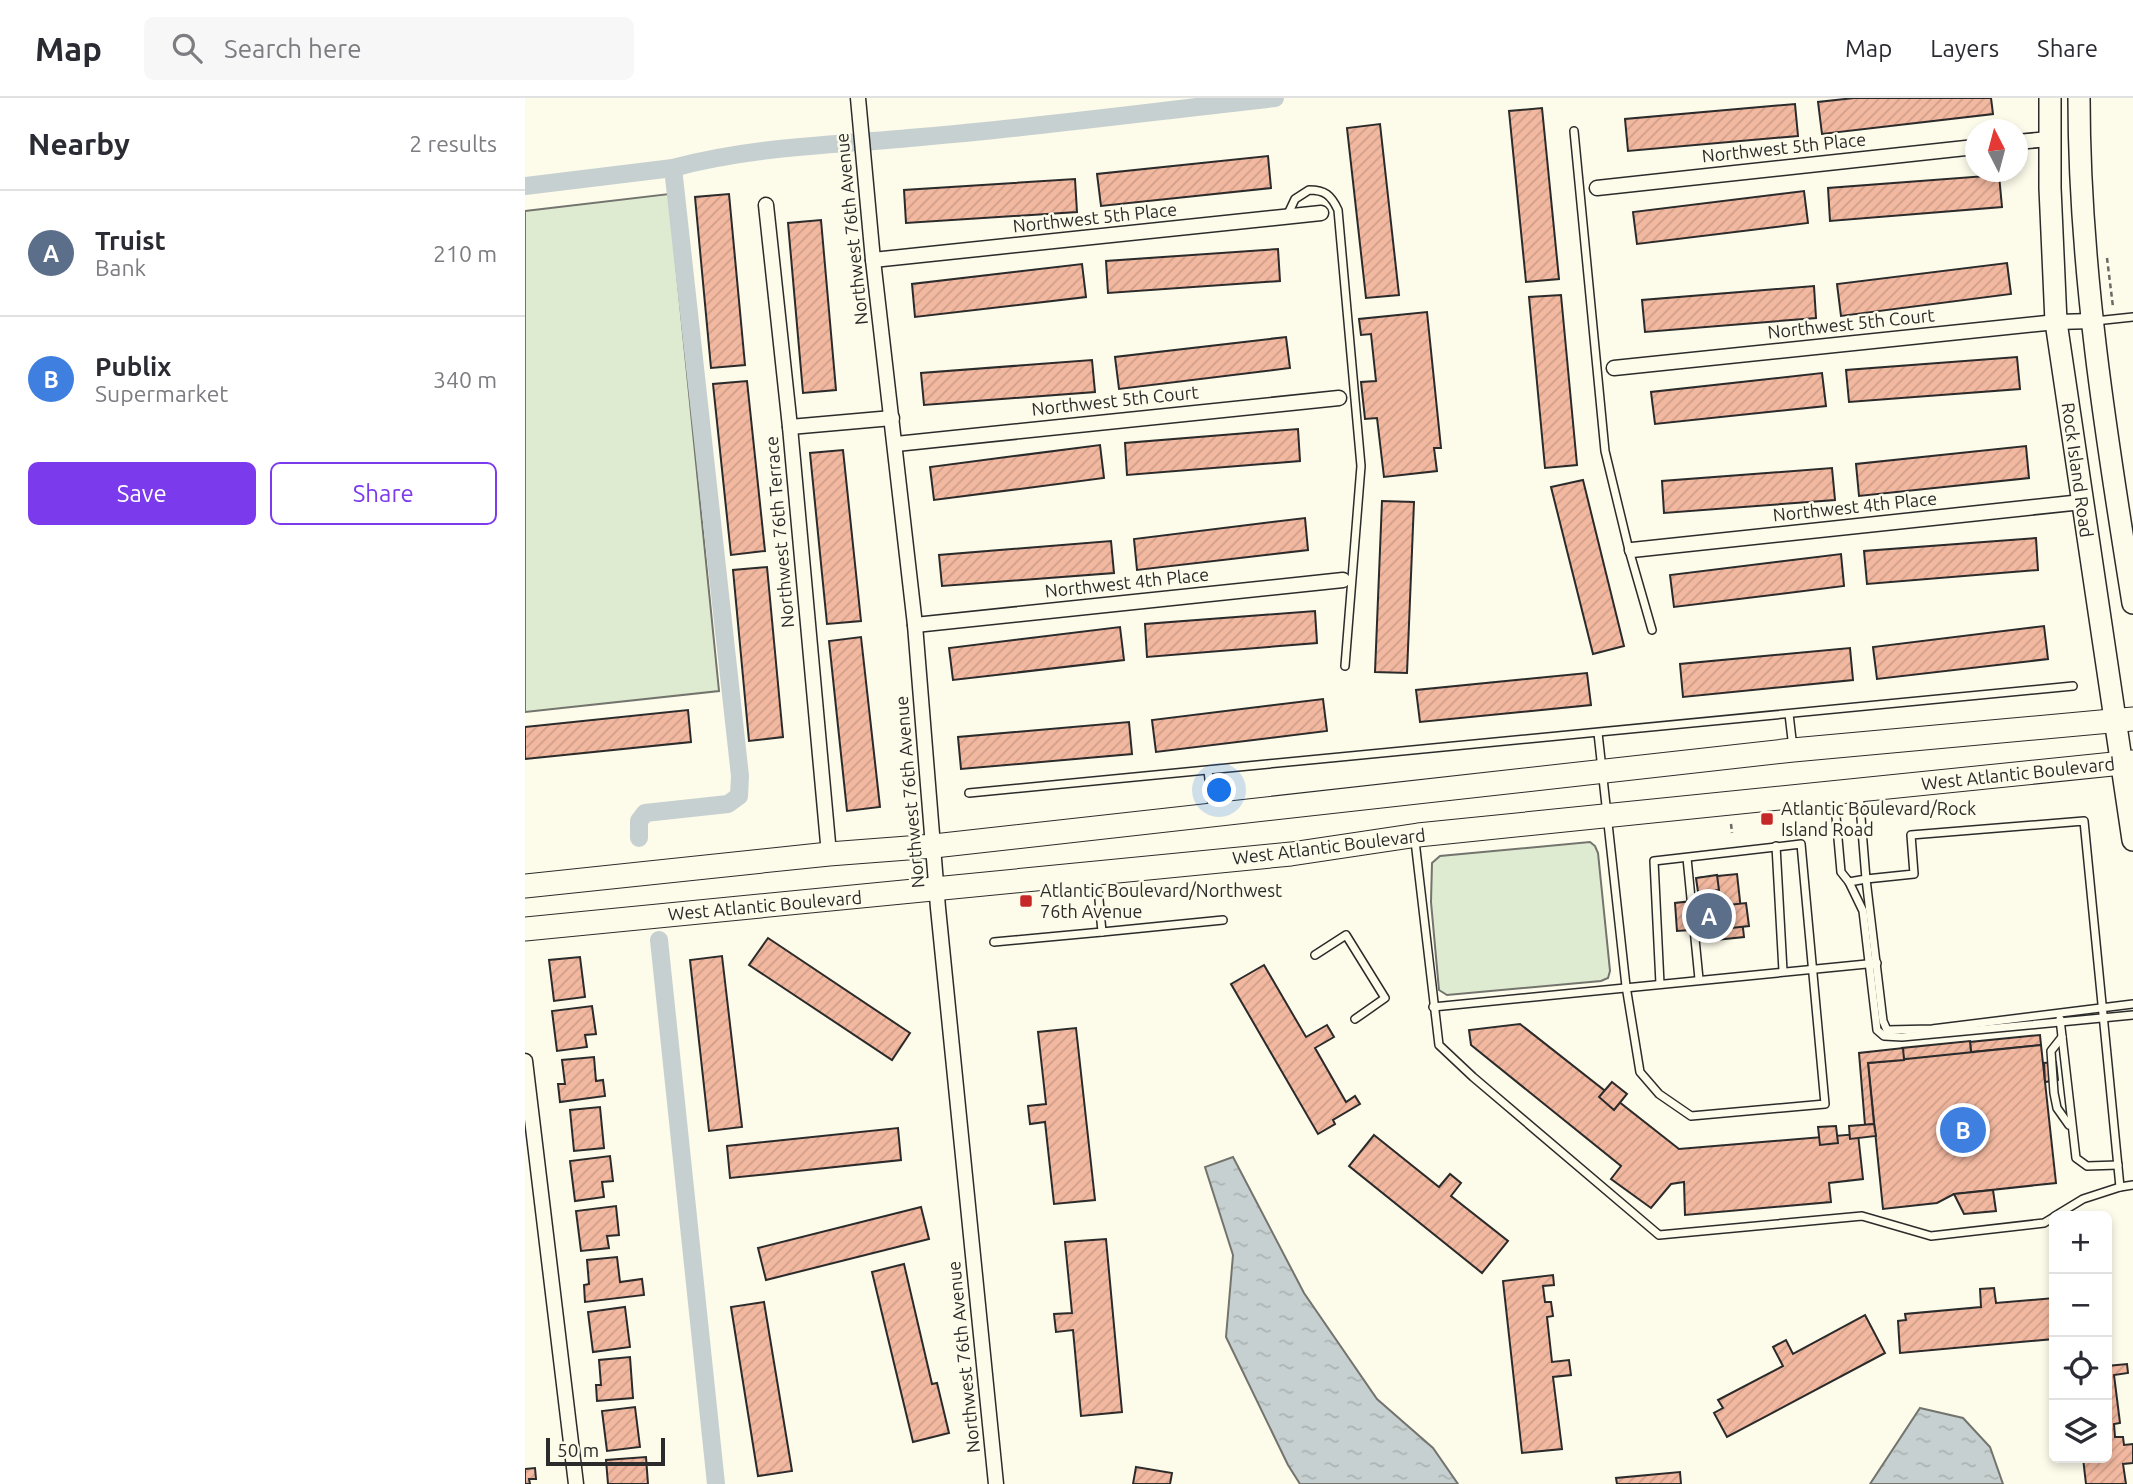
<!DOCTYPE html>
<html lang="en">
<head>
<meta charset="utf-8">
<style>
	body { margin:0; font-family:Ubuntu,sans-serif; background:#f7f7f7; color:#2b2b33 }
	.controls { position:absolute; right:21px; bottom:21px; display:grid; overflow:hidden; border-radius:10px; box-shadow:0 4px 10px #0003 }
	.controls button { width:63px; height:63px; display:grid; place-items:center; padding:0; border:0; border-bottom:2px solid #e1e1e2; background:#fff; color:#2b2b33; font:35px sans-serif }
	.compass { position:absolute; left:1440px; top:21px; width:63px; height:63px; border-radius:50%; background:#fff; box-shadow:0 4px 10px #0003; rotate:354deg }
	.scale { position:absolute; left:21px; bottom:18px; width:119px; box-sizing:border-box; padding-left:7px; border:4px solid #2b2b2b; border-top:0; font-size:19px; line-height:24px; white-space:nowrap; color:#2b2b2b; -webkit-text-stroke:5px #fdfbea; paint-order:stroke }
	.you { position:absolute; left:695px; top:693px; width:24px; height:24px; margin:-18px; border:5px solid #fff; border-radius:50%; background:#1a73e8; box-shadow:0 0 0 10px #1a73e833 }
	.badge { display:grid; place-items:center; width:46px; height:46px; border-radius:50%; background:#7c3aed; color:#fff; font-size:23px; font-weight:700 }
	.pin { position:absolute; translate:-50% -50%; border:4px solid #fff; box-shadow:0 2px 7px #0006 }
	.list { margin:0; padding:0; list-style:none }
	h2 { display:flex; justify-content:space-between; align-items:center; height:91px; margin:0; padding:0 28px; font-size:30px }
	h2 small { font-size:23px; font-weight:400; color:#7c7c81 }
	.list li { display:grid; grid-template-columns:46px 1fr auto; gap:21px; align-items:center; box-sizing:border-box; height:126px; padding:0 28px; border-top:2px solid #e1e1e2 }
	.list b { display:block; font-size:26px; white-space:nowrap }
	.list p { margin:0; font-size:23px; white-space:nowrap; color:#7c7c81 }
	.list em { font-size:23px; font-style:normal; color:#7c7c81 }
	.actions { display:flex; gap:14px; padding:21px 28px }
	.actions a { flex:1; padding:16px 0; border:2px solid #7c3aed; border-radius:10px; text-align:center; font-size:24px; color:#7c3aed }
	.actions .main { background:#7c3aed; color:#fff }
	.icon { flex:none; width:38px; height:38px; fill:none; stroke:currentColor; stroke-width:2; stroke-linecap:round; stroke-linejoin:round }
	.map { position:relative; flex:none; width:1608px; height:1386px; overflow:hidden }
	header { display:flex; align-items:center; gap:42px; box-sizing:border-box; height:98px; padding:0 35px; background:#fff; border-bottom:2px solid #e1e1e2 }
	header strong { font-size:33px }
	nav { display:flex; gap:38px; margin-inline-start:auto; font-size:24px }
	.search { width:490px; height:63px; background:#f7f7f7; display:flex; align-items:center; gap:18px; box-sizing:border-box; padding:0 24px; border-radius:10px; color:#7c7c81; font-size:26px }
	main { display:flex }
	aside { flex:1; background:#fff }
	.map>svg:first-child { display:block }
	.grass { fill:#deebd1; stroke:#74746e; stroke-width:2 }
	.water { fill:url(#water-ripples); stroke:#74746e; stroke-width:2 }
	.lines { fill:none; stroke-linecap:round; stroke-linejoin:round }
	.canal { stroke:#c7d0d0; stroke-width:18 }
	.building { fill:url(#building-hatch); stroke:#2b2b2b; stroke-width:2 }
	.service-casing { stroke:#2b2b2b; stroke-width:10 }
	.minor-casing { stroke:#2b2b2b; stroke-width:17 }
	.secondary-casing { stroke:#2b2b2b; stroke-width:24 }
	.primary-casing { stroke:#2b2b2b; stroke-width:25 }
	.path { stroke:#6a6964; stroke-width:2.5; stroke-dasharray:5 3.5; stroke-linecap:butt }
	.service { stroke:#fdfbea; stroke-width:7 }
	.minor { stroke:#fdfbea; stroke-width:14 }
	.secondary { stroke:#fdfbea; stroke-width:21 }
	.primary { stroke:#fdfbea; stroke-width:23 }
	.poi-dot { fill:#c62828; stroke:#fdfbea; stroke-width:2.5 }
	.labels { text-anchor:middle; stroke-width:5; stroke-linejoin:round; paint-order:stroke }
	.street-label { font-size:18px; fill:#2b2b2b; stroke:#fdfbea }
	.poi-label { font-size:18px; fill:#2b2b2b; stroke:#fdfbea; text-anchor:start }
</style>
</head>
<body>
<header>
<strong>Map</strong>
<div class="search"><svg class="icon" aria-label="search" viewBox="0 0 24 24"><circle cx="10" cy="10" r="6"/><path d="M15 15l6 6"/></svg>Search here</div>
<nav><a>Map</a><a>Layers</a><a>Share</a></nav>
</header>
<main>
<aside>
<h2>Nearby<small>2 results</small></h2>
<ul class="list">
<li><span class="badge" style="background:#5c6f8a">A</span><div><b>Truist</b><p>Bank</p></div><em>210 m</em></li>
<li><span class="badge" style="background:#3f7fe0">B</span><div><b>Publix</b><p>Supermarket</p></div><em>340 m</em></li>
</ul>
<div class="actions"><a class="main">Save</a><a>Share</a></div>
</aside>
<div class="map">
<svg width="1608" height="1386" viewBox="0 0 1608 1386">
	<defs>
		<pattern id="water-ripples" width="26" height="14" patternUnits="userSpaceOnUse" patternTransform="scale(1.75)"><rect width="26" height="14" fill="#c7d0d0"/><path d="M2 4q2-2 4 0t4 0M15 11q2-2 4 0t4 0" fill="none" stroke="#abb3b3"/></pattern>
		<pattern id="building-hatch" width="6" height="6" patternUnits="userSpaceOnUse" patternTransform="scale(1.75)"><rect width="6" height="6" fill="#f2b8a0"/><path d="M-1 1l2-2M0 6l6-6M5 7l2-2" fill="none" stroke="#d09e8a"/></pattern>
	</defs>
	<rect width="100%" height="100%" fill="#fdfbea"/>
	<g class="grass">
		<path d="M144,96L194,593L0,614V113Z"/>
		<path d="M1065,744L1070,748L1073,755L1085,873L1083,880L1076,883L922,897L914,892L906,804L907,765L915,758Z"/>
	</g>
	<g class="water">
		<path d="M708,1059L779,1195L852,1301L908,1350L933,1386H775L763,1367L701,1239L708,1157L680,1069Z"/>
		<path d="M1395,1310L1438,1320L1465,1349L1478,1386H1345Z"/>
	</g>
	<g class="lines">
		<g class="canal">
			<path d="M0,88L148,70C228,48 313,47 396,39C514,29 632,13 750,0"/>
			<path d="M114,740V723L120,715L203,706L214,698L215,678L148,70"/>
			<path d="M134,842L191,1386"/>
		</g>
	</g>
	<g class="building">
		<path d="M1329,0H1466L1468,16L1297,36L1293,4Z"/>
		<path d="M1270,6L1273,38L1103,53L1100,21Z"/>
		<path d="M1017,10L1034,181L1001,184L984,13Z"/>
		<path d="M855,26L874,197L841,200L822,30Z"/>
		<path d="M743,58L746,90L576,108L572,76Z"/>
		<path d="M1474,77L1477,109L1305,123L1303,90Z"/>
		<path d="M550,81L552,114L381,125L379,92Z"/>
		<path d="M1279,93L1283,125L1112,146L1108,114Z"/>
		<path d="M204,96L220,267L186,270L170,99Z"/>
		<path d="M296,122L311,292L278,295L263,125Z"/>
		<path d="M753,151L755,183L583,195L581,163Z"/>
		<path d="M1482,165L1486,196L1316,218L1312,186Z"/>
		<path d="M557,166L561,199L390,219L387,186Z"/>
		<path d="M1289,188L1291,220L1120,234L1117,202Z"/>
		<path d="M1036,197L1052,367L1020,370L1004,199Z"/>
		<path d="M902,214L916,350H909L912,373L859,379L852,320L840,321L836,284L851,283L846,236L836,237L834,221Z"/>
		<path d="M761,239L765,270L594,291L590,259Z"/>
		<path d="M1492,259L1495,291L1324,304L1321,272Z"/>
		<path d="M567,262L570,294L399,307L396,275Z"/>
		<path d="M1297,275L1301,308L1130,326L1126,294Z"/>
		<path d="M222,283L240,453L206,457L188,286Z"/>
		<path d="M773,331L775,363L602,377L600,345Z"/>
		<path d="M575,347L579,380L409,402L405,369Z"/>
		<path d="M1501,348L1504,380L1334,398L1331,366Z"/>
		<path d="M318,352L336,523L302,526L285,355Z"/>
		<path d="M1307,370L1310,402L1139,415L1137,383Z"/>
		<path d="M1058,382L1099,548L1068,556L1026,389Z"/>
		<path d="M857,403L889,404L882,575L850,574Z"/>
		<path d="M780,420L783,452L612,472L609,441Z"/>
		<path d="M1511,440L1513,472L1342,486L1339,453Z"/>
		<path d="M586,443L589,475L417,488L414,457Z"/>
		<path d="M1316,456L1319,488L1149,509L1145,477Z"/>
		<path d="M242,469L258,639L224,643L208,472Z"/>
		<path d="M790,513L792,545L622,559L620,526Z"/>
		<path d="M1519,528L1523,561L1352,581L1348,549Z"/>
		<path d="M595,529L599,562L428,582L424,550Z"/>
		<path d="M336,539L355,709L322,713L304,543Z"/>
		<path d="M1325,550L1328,582L1158,599L1155,566Z"/>
		<path d="M1062,575L1066,607L895,624L891,592Z"/>
		<path d="M798,601L802,633L631,654L627,622Z"/>
		<path d="M163,612L166,644L0,661V629Z"/>
		<path d="M604,624L607,656L436,671L433,639Z"/>
		<path d="M1212,776L1219,839L1181,843L1180,831L1152,833L1150,805L1176,802L1173,780Z"/>
		<path d="M1192,777L1194,792L1173,794L1171,780Z"/>
		<path d="M1221,805L1224,828L1188,832L1185,809Z"/>
		<path d="M243,840L385,935L367,962L224,867Z"/>
		<path d="M197,858L217,1029L184,1033L165,862Z"/>
		<path d="M55,859L60,899L29,903L24,862Z"/>
		<path d="M739,867L781,939L802,927L809,939L790,950L821,1004L830,998L835,1006L808,1022L810,1026L793,1036L706,886Z"/>
		<path d="M67,908L71,936L60,937L62,949L32,953L27,913Z"/>
		<path d="M995,926L1154,1051L1333,1036L1338,1081L1304,1085L1306,1104L1160,1117L1159,1084L1146,1086L1126,1110L1086,1081L1096,1068L946,947L944,932Z"/>
		<path d="M551,930L570,1102L529,1106L520,1024L505,1026L503,1008L521,1006L513,934Z"/>
		<path d="M1515,937L1516,947L1446,954L1445,944Z"/>
		<path d="M1445,943L1446,955L1379,962L1377,950Z"/>
		<path d="M1516,947L1531,1085L1429,1096L1412,1105L1358,1111L1343,965Z"/>
		<path d="M1378,950L1379,962L1343,965L1349,1026L1340,1027L1334,955Z"/>
		<path d="M69,959L71,983L78,982L80,998L35,1004L33,986H40L37,962Z"/>
		<path d="M1531,964L1533,982L1520,984L1519,965Z"/>
		<path d="M1087,984L1102,996L1089,1012L1074,999Z"/>
		<path d="M75,1009L79,1050L49,1053L45,1012Z"/>
		<path d="M1349,1026L1351,1038L1325,1041L1324,1028Z"/>
		<path d="M1311,1028L1313,1045L1295,1047L1293,1029Z"/>
		<path d="M373,1030L376,1062L205,1080L202,1048Z"/>
		<path d="M849,1037L914,1089L925,1076L936,1085L926,1098L983,1143L957,1175L824,1068Z"/>
		<path d="M85,1058L88,1083L77,1084L79,1099L50,1103L45,1063Z"/>
		<path d="M1468,1092L1471,1113L1439,1116L1429,1096Z"/>
		<path d="M91,1108L94,1137L82,1138L84,1150L56,1153L51,1113Z"/>
		<path d="M396,1109L404,1141L241,1182L233,1150Z"/>
		<path d="M581,1141L597,1314L556,1318L548,1232L531,1234L529,1216L547,1215L540,1144Z"/>
		<path d="M92,1159L95,1184L117,1181L119,1197L60,1204L59,1187L64,1186L62,1162Z"/>
		<path d="M379,1166L407,1286L412,1285L424,1335L388,1344L347,1174Z"/>
		<path d="M1028,1177L1029,1187L1018,1188L1020,1204H1026L1028,1218L1022,1219L1027,1264L1044,1262L1046,1277L1028,1279L1037,1351L997,1355L978,1183Z"/>
		<path d="M1469,1190L1471,1205L1529,1200V1241L1375,1255L1373,1223L1381,1222L1380,1216L1456,1209L1455,1191Z"/>
		<path d="M239,1204L267,1373L233,1378L206,1209Z"/>
		<path d="M100,1209L105,1249L68,1254L63,1214Z"/>
		<path d="M1340,1217L1360,1255L1202,1339L1189,1315L1198,1310L1193,1302L1258,1268L1248,1249L1261,1242L1268,1256Z"/>
		<path d="M105,1259L108,1300L72,1303L71,1287H76L74,1262Z"/>
		<path d="M1602,1266L1603,1275L1589,1277L1595,1325L1589,1326L1590,1339H1598L1599,1347L1608,1346V1365L1598,1366L1601,1386H1561L1558,1360H1582V1268Z"/>
		<path d="M110,1309L115,1349L82,1353L77,1313Z"/>
		<path d="M121,1359L123,1386H83L81,1362Z"/>
		<path d="M611,1369L647,1375L645,1386H608Z"/>
		<path d="M10,1370L11,1381H4L5,1386H0V1371Z"/>
		<path d="M1155,1374L1156,1386H1092L1091,1380Z"/>
	</g>
	<g class="lines">
		<defs>
			<g id="service">
				<path d="M1049,33L1080,353L1104,452L1127,532"/>
				<path d="M762,118L770,101L784,92C800,92 806,97 813,112L836,368L820,568"/>
				<path d="M1570,223L1608,219"/>
				<path d="M1264,616L1268,650"/>
				<path d="M1073,635L1101,888L1115,974L1134,996L1166,1018L1300,1006L1276,746L1129,763L1135,886"/>
				<path d="M683,673L688,714"/>
				<path d="M444,695L1548,588"/>
				<path d="M1309,696L1316,774L1324,784L1341,781L1334,695"/>
				<path d="M890,743L914,947L948,979L1134,1137L1337,1118L1406,1138L1519,1125L1529,1119"/>
				<path d="M1251,748L1258,873"/>
				<path d="M1162,760L1174,881"/>
				<path d="M1324,784L1338,813L1352,932L1359,938L1377,939L1608,917"/>
				<path d="M577,834L698,822"/>
				<path d="M469,844L577,834L572,780"/>
				<path d="M790,857L821,837L860,900L830,921"/>
				<path d="M1608,906L1407,931L1362,932L1358,923L1341,781L1389,776L1386,737L1559,723L1595,1089L1608,1087"/>
				<path d="M908,909L1352,865"/>
				<path d="M1535,921L1551,1060L1562,1068L1593,1067"/>
				<path d="M1537,939L1526,953L1529,995L1532,1010L1544,1027"/>
				<path d="M1530,1118L1558,1101L1595,1089"/>
			</g>
			<g id="minor">
				<path d="M333,0L348,162L390,527L413,810L471,1386"/>
				<path d="M1492,44L1524,41"/>
				<path d="M1072,90L1450,49"/>
				<path d="M241,107L265,329L304,756"/>
				<path d="M348,162L796,115"/>
				<path d="M1089,270L1531,224L1568,223"/>
				<path d="M265,329L367,320"/>
				<path d="M371,346L814,300"/>
				<path d="M1107,452L1557,404"/>
				<path d="M390,527L818,482"/>
				<path d="M0,963L51,1386"/>
			</g>
			<g id="secondary">
				<path d="M1525,0V90L1531,224L1608,742"/>
				<path d="M1554,0C1554,169 1581,338 1608,505"/>
			</g>
			<g id="primary">
				<path d="M0,788L304,756L409,748L1268,652L1608,621"/>
				<path d="M0,831L766,756L893,737L1608,664"/>
			</g>
		</defs>
		<use href="#service" class="service-casing"/>
		<use href="#minor" class="minor-casing"/>
		<use href="#secondary" class="secondary-casing"/>
		<use href="#primary" class="primary-casing"/>
		<g class="path">
			<path d="M1582,160L1588,209"/>
			<path d="M1206,726L1207,735"/>
		</g>
		<use href="#service" class="service"/>
		<use href="#minor" class="minor"/>
		<use href="#secondary" class="secondary"/>
		<use href="#primary" class="primary"/>
	</g>
	<g class="poi-dot">
		<rect x="1235" y="714" width="14" height="14" rx="3.5"/>
		<rect x="494" y="796" width="14" height="14" rx="3.5"/>
	</g>
	<g class="labels">
		<g class="street-label">
			<text transform="translate(1259 50) rotate(-6)" y="6">Northwest 5th Place</text>
			<text transform="translate(570 120) rotate(-6)" y="6">Northwest 5th Place</text>
			<text transform="translate(327 131) rotate(-96)" y="6">Northwest 76th Avenue</text>
			<text transform="translate(1326 226) rotate(-6)" y="6">Northwest 5th Court</text>
			<text transform="translate(590 303) rotate(-6)" y="6">Northwest 5th Court</text>
			<text transform="translate(1552 372) rotate(82)" y="6">Rock Island Road</text>
			<text transform="translate(1330 409) rotate(-6)" y="6">Northwest 4th Place</text>
			<text transform="translate(255 434) rotate(-95)" y="6">Northwest 76th Terrace</text>
			<text transform="translate(602 485) rotate(-6)" y="6">Northwest 4th Place</text>
			<text transform="translate(1493 676) rotate(-6)" y="6">West Atlantic Boulevard</text>
			<text transform="translate(385 694) rotate(-95)" y="6">Northwest 76th Avenue</text>
			<text transform="translate(804 749) rotate(-7)" y="6">West Atlantic Boulevard</text>
			<text transform="translate(240 808) rotate(-5)" y="6">West Atlantic Boulevard</text>
			<text transform="translate(439 1259) rotate(-96)" y="6">Northwest 76th Avenue</text>
		</g>
		<g class="poi-label">
			<text x="1256" y="717">Atlantic Boulevard/Rock<tspan x="1256" dy="21">Island Road</tspan></text>
			<text x="515" y="799">Atlantic Boulevard/Northwest<tspan x="515" dy="21">76th Avenue</tspan></text>
		</g>
	</g>
</svg>
<div class="controls">
<button>+</button>
<button>−</button>
<button><svg class="icon" aria-label="locate" viewBox="0 0 24 24"><circle cx="12" cy="12" r="6"/><path d="M12 2v4M12 18v4M2 12h4M18 12h4"/></svg></button>
<button><svg class="icon" aria-label="layers" viewBox="0 0 24 24"><path d="M12 4l9 5-9 5-9-5zM3 14l9 5 9-5"/></svg></button>
</div>
<svg class="compass" viewBox="-18 -18 36 36"><path d="M0-13l5 13h-10z" fill="#e53935"/><path d="M0 13l5-13h-10z" fill="#7c7c81"/></svg>
<div class="scale">50 m</div>
<div class="you"></div>
<div class="pin badge" style="left:1184px;top:818px;background:#5c6f8a">A</div>
<div class="pin badge" style="left:1438px;top:1032px;background:#3f7fe0">B</div>
</div>
</main>
</body>
</html>
